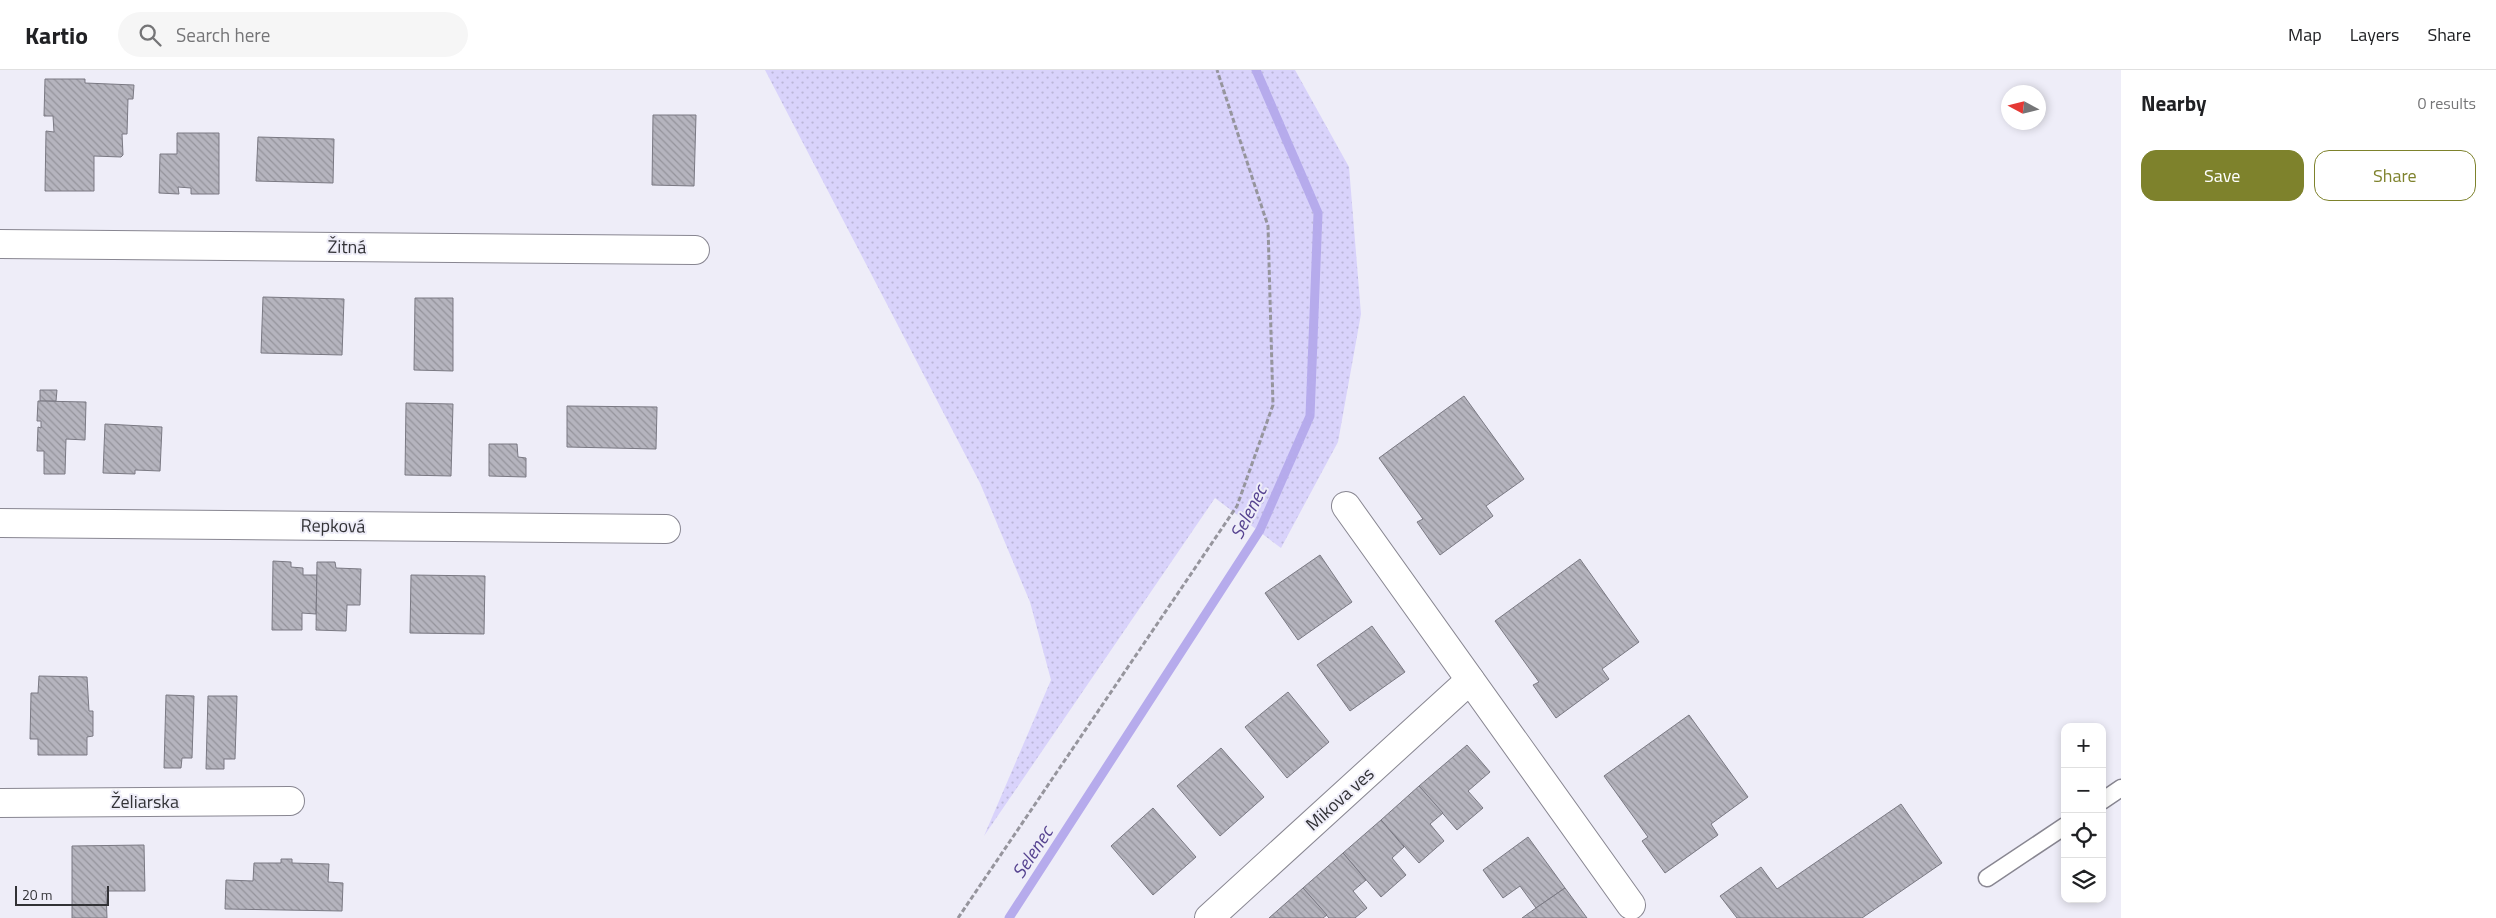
<!DOCTYPE html>
<html lang="en">
<head>
<meta charset="utf-8">
<style>
	body { margin:0; font-family:"Titillium Web",sans-serif; background:#f6f6f6; color:#202124 }
	.controls { position:absolute; right:15px; bottom:15px; display:grid; overflow:hidden; border-radius:10px; box-shadow:0 2px 8px #0003 }
	.controls button { width:45px; height:45px; display:grid; place-items:center; padding:0; border:0; border-bottom:1px solid #e0e0e0; background:#fff; color:#202124; font:25px sans-serif }
	.compass { position:absolute; left:2001px; top:15px; width:45px; height:45px; border-radius:50%; background:#fff; box-shadow:0 2px 8px #0003; rotate:277deg }
	.scale { position:absolute; left:15px; bottom:12px; width:94px; box-sizing:border-box; padding-left:5px; border:2px solid #323236; border-top:0; font-size:14px; line-height:18px; white-space:nowrap; color:#323236; -webkit-text-stroke:4px #eeedf8; paint-order:stroke }
	.list { margin:0; padding:0; list-style:none }
	h2 { display:flex; justify-content:space-between; align-items:center; height:65px; margin:0; padding:0 20px; font-size:21px }
	h2 small { font-size:16px; font-weight:400; color:#757577 }
	.actions { display:flex; gap:10px; padding:15px 20px }
	.actions a { flex:1; padding:11px 0; border:1px solid #7e822c; border-radius:15px; text-align:center; font-size:18px; color:#7e822c }
	.actions .main { background:#7e822c; color:#fff }
	.icon { flex:none; width:28px; height:28px; fill:none; stroke:currentColor; stroke-width:2; stroke-linecap:round; stroke-linejoin:round }
	.map { position:relative; flex:none; width:2121px; height:848px; overflow:hidden }
	header { display:flex; align-items:center; gap:30px; box-sizing:border-box; height:70px; padding:0 25px; background:#fff; border-bottom:1px solid #e0e0e0 }
	header strong { font-size:24px }
	nav { display:flex; gap:28px; margin-inline-start:auto; font-size:18px }
	.search { width:350px; height:45px; background:#f6f6f6; display:flex; align-items:center; gap:12px; box-sizing:border-box; padding:0 18px; border-radius:28px; color:#757577; font-size:19px }
	main { display:flex }
	aside { flex:1; background:#fff }
	.map>svg:first-child { display:block }
	.grass { fill:url(#grass-dots) }
	.lines { fill:none; stroke-linecap:round; stroke-linejoin:round }
	.stream { stroke:#b6abec; stroke-width:9 }
	.building { fill:url(#building-back-hatch); stroke:#7a7983 }
	.service-casing { stroke:#888691; stroke-width:19 }
	.minor-casing { stroke:#888691; stroke-width:30 }
	.path { stroke:#96959d; stroke-width:3; stroke-dasharray:5 2.5; stroke-linecap:butt }
	.service { stroke:#fff; stroke-width:16 }
	.minor { stroke:#fff; stroke-width:28 }
	.labels { text-anchor:middle; stroke-width:4; stroke-linejoin:round; paint-order:stroke }
	.street-label { font-size:18px; fill:#323236; stroke:#eeedf8 }
	.water-label { font-size:19px; font-style:italic; fill:#564390; stroke:#eeedf8 }
</style>
</head>
<body>
<header>
<strong>Kartio</strong>
<div class="search"><svg class="icon" aria-label="search" viewBox="0 0 24 24"><circle cx="10" cy="10" r="6"/><path d="M15 15l6 6"/></svg>Search here</div>
<nav><a>Map</a><a>Layers</a><a>Share</a></nav>
</header>
<main>
<div class="map">
<svg width="2121" height="848" viewBox="0 0 2121 848">
	<defs>
		<pattern id="grass-dots" width="8" height="8" patternUnits="userSpaceOnUse" patternTransform="scale(1.25)"><rect width="8" height="8" fill="#d9d3fb"/><path d="M2 2h.1M6 6h.1" fill="none" stroke="#bbb6d8" stroke-width="1.8" stroke-linecap="round"/></pattern>
		<pattern id="building-back-hatch" width="6" height="6" patternUnits="userSpaceOnUse" patternTransform="scale(1.25)"><rect width="6" height="6" fill="#b5b4be"/><path d="M-1 5l2 2M0 0l6 6M5-1l2 2" fill="none" stroke="#94939b"/></pattern>
	</defs>
	<rect width="100%" height="100%" fill="#eeedf8"/>
	<path class="grass" d="M765,0H1295L1349,97L1361,244L1338,372L1281,478L1215,428L984,766L1051,610L1030,532L980,413Z"/>
	<g class="lines">
		<path class="stream" d="M1009,848L1260,460L1310,346L1318,143L1256,0"/>
	</g>
	<g class="building">
		<path d="M45,9H85V13L134,15L133,29H128L127,64H122L123,85L121,87L94,86V121H45L46,61L54,62L53,46H44Z"/>
		<path d="M653,45H696L694,116L652,115Z"/>
		<path d="M177,63H219V124H191V118L178,117L179,124L159,123L160,84H177Z"/>
		<path d="M258,67L334,69L333,113L256,111Z"/>
		<path d="M263,227L344,229L342,285L261,283Z"/>
		<path d="M415,228H453V301L414,300Z"/>
		<path d="M40,320H57L56,331H40Z"/>
		<path d="M1464,326L1524,409L1486,436L1493,446L1440,485L1417,452L1423,449L1379,388Z"/>
		<path d="M38,331L86,332L85,370L66,369L65,404H44V381H37L38,357L41,358V351H37Z"/>
		<path d="M406,333L453,334L451,406L405,405Z"/>
		<path d="M567,336L657,337L656,379L567,377Z"/>
		<path d="M105,354L162,357L160,401L135,400V404L103,403Z"/>
		<path d="M489,374H517L518,387L526,388V407L489,406Z"/>
		<path d="M1320,485L1352,532L1298,570L1265,523Z"/>
		<path d="M1580,489L1639,572L1602,599L1609,609L1556,648L1533,615L1539,612L1495,551Z"/>
		<path d="M273,491L291,492V497L303,498V505H317L316,544L302,543V560H272Z"/>
		<path d="M317,492H335L336,498L361,499L360,535H347L346,561L316,560Z"/>
		<path d="M411,505L485,506L484,564L410,563Z"/>
		<path d="M1372,556L1405,602L1350,641L1317,595Z"/>
		<path d="M39,606L87,607L89,641H93V666L87,667V685H38V669H30L31,623H38Z"/>
		<path d="M1288,622L1329,672L1287,708L1245,657Z"/>
		<path d="M166,625L194,626L192,688H182L181,698H164Z"/>
		<path d="M208,626H237L235,689H224V699H206Z"/>
		<path d="M1689,645L1748,727L1711,754L1718,765L1665,803L1642,771L1648,767L1604,706Z"/>
		<path d="M1467,675L1490,702L1468,721L1483,738L1457,760L1419,716Z"/>
		<path d="M1221,678L1264,727L1220,766L1177,716Z"/>
		<path d="M1419,716L1443,743L1430,754L1444,771L1419,793L1381,750Z"/>
		<path d="M1901,734L1942,793L1862,848H1737L1720,826L1761,797L1777,819Z"/>
		<path d="M1153,738L1196,787L1153,825L1111,776Z"/>
		<path d="M1381,750L1404,777L1392,788L1406,805L1381,827L1343,783Z"/>
		<path d="M1528,767L1565,818L1536,838L1520,816L1503,828L1483,800Z"/>
		<path d="M144,775L145,821H106L107,848H72V776Z"/>
		<path d="M1343,783L1366,810L1353,821L1367,838L1355,848H1329L1303,818Z"/>
		<path d="M281,789H292V793L329,794L328,812L343,813L342,841L225,839L226,810L253,811L254,793H281Z"/>
		<path d="M1303,818L1327,845L1323,848H1269Z"/>
		<path d="M1565,818L1587,848H1522L1536,838Z"/>
	</g>
	<g class="lines">
		<defs>
			<g id="service">
				<path d="M2102,731L2121,718"/>
				<path d="M1987,808L2065,756"/>
			</g>
			<g id="minor">
				<path d="M0,174L695,180"/>
				<path d="M1346,436L1631,835"/>
				<path d="M0,453L666,459"/>
				<path d="M0,733L290,731"/>
				<path d="M1209,848L1470,610"/>
			</g>
		</defs>
		<use href="#service" class="service-casing"/>
		<use href="#minor" class="minor-casing"/>
		<path class="path" d="M958,848L1237,436L1273,335L1268,156L1217,0"/>
		<use href="#service" class="service"/>
		<use href="#minor" class="minor"/>
	</g>
	<g class="labels">
		<g class="street-label">
			<text transform="translate(347 177) rotate(1)" y="6">Žitná</text>
			<text transform="translate(333 456) rotate(1)" y="6">Repková</text>
			<text transform="translate(1340 729) rotate(-42)" y="6">Mikova ves</text>
			<text x="145" y="738">Želiarska</text>
		</g>
		<g class="water-label">
			<text transform="translate(1248 442) rotate(-63)" y="7">Selenec</text>
			<text transform="translate(1032 782) rotate(-57)" y="7">Selenec</text>
		</g>
	</g>
</svg>
<div class="controls">
<button>+</button>
<button>−</button>
<button><svg class="icon" aria-label="locate" viewBox="0 0 24 24"><circle cx="12" cy="12" r="6"/><path d="M12 2v4M12 18v4M2 12h4M18 12h4"/></svg></button>
<button><svg class="icon" aria-label="layers" viewBox="0 0 24 24"><path d="M12 4l9 5-9 5-9-5zM3 14l9 5 9-5"/></svg></button>
</div>
<svg class="compass" viewBox="-18 -18 36 36"><path d="M0-13l5 13h-10z" fill="#e53935"/><path d="M0 13l5-13h-10z" fill="#757577"/></svg>
<div class="scale">20 m</div>
</div>
<aside>
<h2>Nearby<small>0 results</small></h2>
<ul class="list">
</ul>
<div class="actions"><a class="main">Save</a><a>Share</a></div>
</aside>
</main>
</body>
</html>
